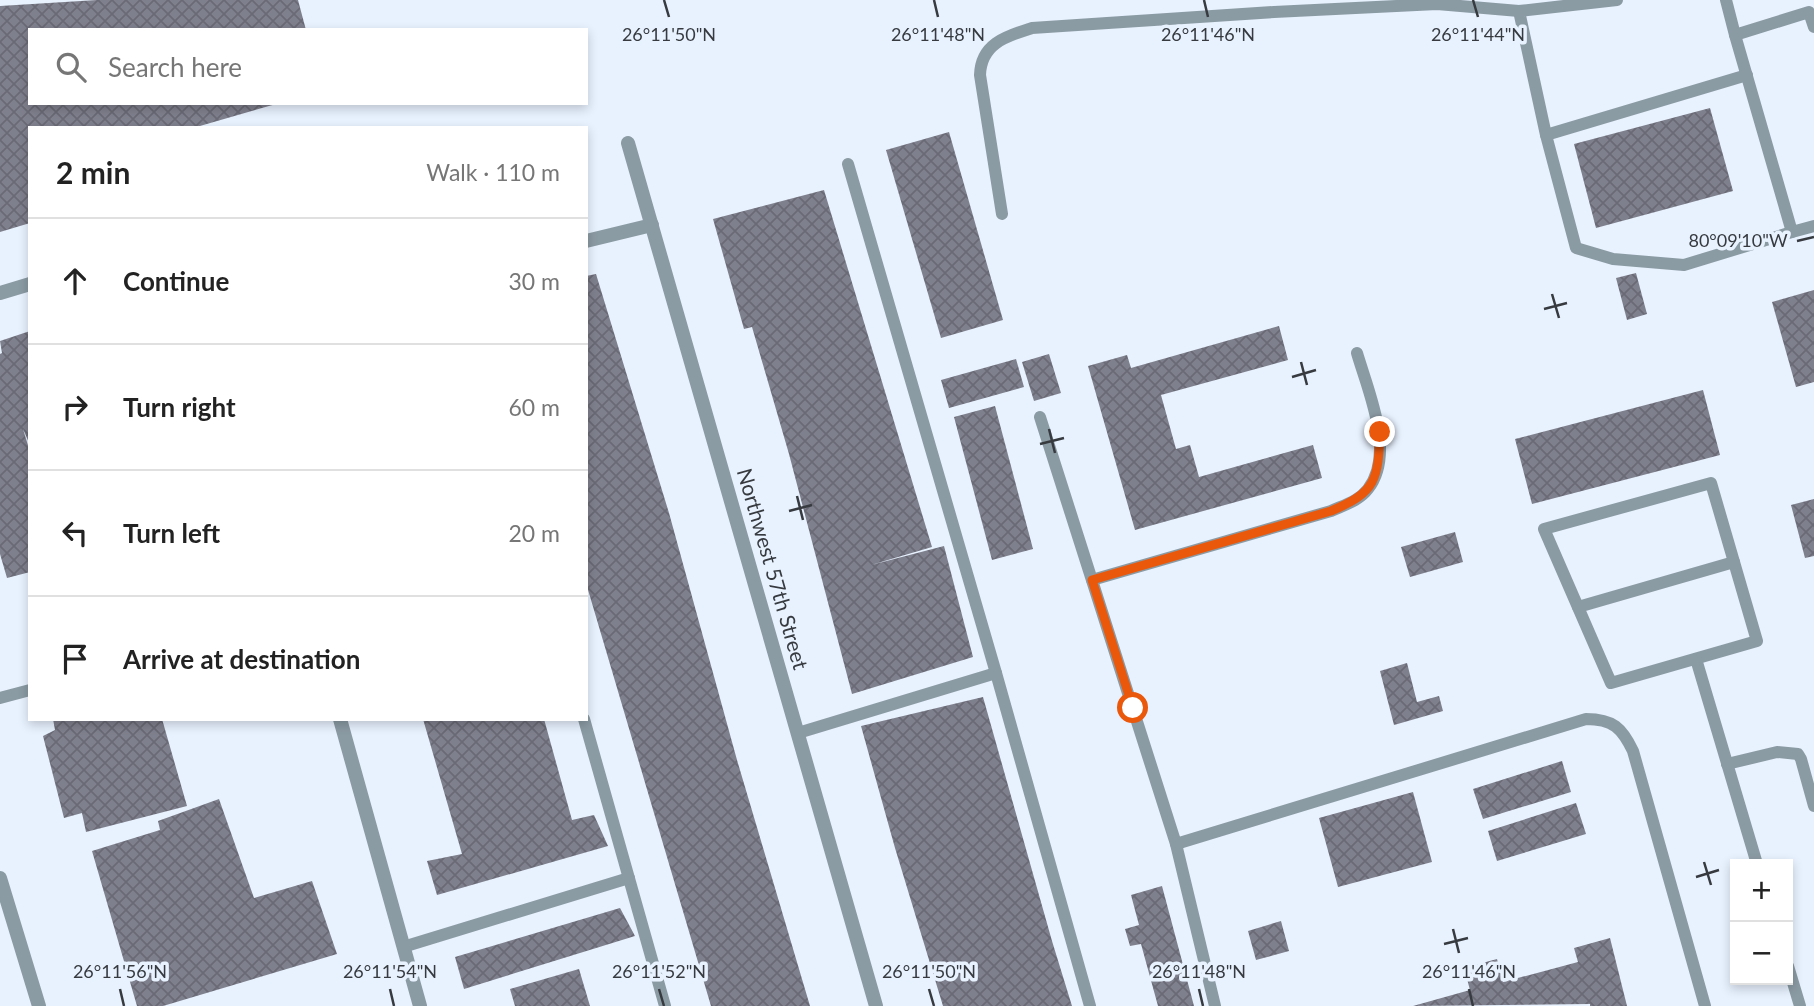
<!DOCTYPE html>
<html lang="en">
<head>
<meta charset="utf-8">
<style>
	body { margin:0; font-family:Lato,sans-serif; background:#f2f2f2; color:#222 }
	.controls { position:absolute; right:21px; bottom:21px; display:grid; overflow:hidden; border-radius:0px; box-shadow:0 4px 10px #0003 }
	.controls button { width:63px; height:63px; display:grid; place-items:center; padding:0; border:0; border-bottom:2px solid #e0e0e0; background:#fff; color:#222; font:35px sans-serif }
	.stop { position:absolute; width:21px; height:21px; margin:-16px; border:5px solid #ea580c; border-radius:50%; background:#fff }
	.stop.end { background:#ea580c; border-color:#fff; box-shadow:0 2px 7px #0008 }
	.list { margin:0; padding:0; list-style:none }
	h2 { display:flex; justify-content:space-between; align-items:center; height:91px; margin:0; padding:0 28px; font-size:30px }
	h2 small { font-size:23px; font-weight:400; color:#767676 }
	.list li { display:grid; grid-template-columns:46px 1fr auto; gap:21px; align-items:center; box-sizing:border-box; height:126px; padding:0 28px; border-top:2px solid #e0e0e0 }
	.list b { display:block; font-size:26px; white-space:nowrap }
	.list em { font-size:23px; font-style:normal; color:#767676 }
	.icon { flex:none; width:38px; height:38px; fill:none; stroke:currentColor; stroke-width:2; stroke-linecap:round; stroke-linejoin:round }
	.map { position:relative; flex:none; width:1814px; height:1006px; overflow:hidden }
	.search { position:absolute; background:#fff; box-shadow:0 4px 10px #0003; left:28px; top:28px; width:560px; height:77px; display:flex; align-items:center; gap:18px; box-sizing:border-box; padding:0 24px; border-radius:0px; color:#767676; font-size:26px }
	.panel { position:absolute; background:#fff; box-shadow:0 4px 10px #0003; left:28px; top:126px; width:560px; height:595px; border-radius:0px }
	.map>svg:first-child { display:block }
	.building { fill:url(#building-cross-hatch) }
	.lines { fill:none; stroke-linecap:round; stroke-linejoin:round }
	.service { stroke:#8b9ba4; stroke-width:12 }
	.minor { stroke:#8b9ba4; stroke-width:14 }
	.route { stroke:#ea580c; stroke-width:9 }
	.ticks { fill:none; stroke:#373b40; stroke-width:2.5 }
	.labels { text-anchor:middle; stroke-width:7; stroke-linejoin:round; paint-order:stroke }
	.street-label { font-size:21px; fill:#373b40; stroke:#e8f2ff }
	.ticks-label { font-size:18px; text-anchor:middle; fill:#373b40; stroke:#e8f2ff; stroke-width:7; stroke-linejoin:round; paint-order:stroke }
</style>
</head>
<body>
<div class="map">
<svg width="1814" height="1006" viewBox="0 0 1814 1006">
	<defs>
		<pattern id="building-cross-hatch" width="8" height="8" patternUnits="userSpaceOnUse" patternTransform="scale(1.75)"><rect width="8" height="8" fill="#7f808d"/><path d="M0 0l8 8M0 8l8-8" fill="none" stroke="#696a75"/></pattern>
	</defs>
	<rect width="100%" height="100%" fill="#e8f2ff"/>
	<g class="building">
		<path d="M97,0H298L306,30H30V103L276,104L193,128H30V223L0,232V6Z"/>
		<path d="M1710,108L1733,191L1596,228L1574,144Z"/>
		<path d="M949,132L1003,320L941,338L886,150Z"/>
		<path d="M824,190L932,547L871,565L944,546L973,657L852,694L789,454L752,327L744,329L713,219Z"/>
		<path d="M1636,273L1647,314L1627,320L1616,278Z"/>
		<path d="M596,274L669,513L737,760L810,1006H711L586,583V276Z"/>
		<path d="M1814,290V382L1796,387L1772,302Z"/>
		<path d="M1279,326L1288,360L1161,395L1176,449L1190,445L1199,477L1313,445L1322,478L1135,530L1088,366L1127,355L1131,368Z"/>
		<path d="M30,331V445L23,429L30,452V572L7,578L0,554V354L2,353L0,341Z"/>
		<path d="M1049,354L1061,393L1034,401L1022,362Z"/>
		<path d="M1016,359L1024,387L949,408L941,380Z"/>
		<path d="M1703,390L1720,455L1532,504L1515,439Z"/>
		<path d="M995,406L1033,549L992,560L954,417Z"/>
		<path d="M1814,499V556L1805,558L1791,505Z"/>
		<path d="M1455,532L1463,562L1410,577L1401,547Z"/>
		<path d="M1407,663L1417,702L1439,696L1443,711L1394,725L1380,671Z"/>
		<path d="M983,697L1052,941L1072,1006H943L895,848L861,726Z"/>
		<path d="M53,719H162L187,806L86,832L82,813L64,818L43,736L55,730Z"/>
		<path d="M423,719H544L572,820L594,815L608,846L437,895L427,861L462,854Z"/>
		<path d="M1562,761L1571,792L1483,819L1473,789Z"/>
		<path d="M1413,792L1432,862L1338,887L1319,818Z"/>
		<path d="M219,799L254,898L312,881L337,954L163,1006H137L92,851L160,830L158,821Z"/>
		<path d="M1576,803L1586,834L1497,861L1488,831Z"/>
		<path d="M1162,886L1194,1006H1158L1141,944L1130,946L1125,929L1139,925L1131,895Z"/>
		<path d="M620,908L635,936L464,989L455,957Z"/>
		<path d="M1281,921L1289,951L1256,960L1248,931Z"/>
		<path d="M1610,938L1627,1006H1590V1004L1413,1006L1470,990L1464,968L1497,959L1503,982L1578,962L1574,948Z"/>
		<path d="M579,969L590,1006H515L510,989Z"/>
	</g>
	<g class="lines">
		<g class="service">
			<path d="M1617,0L1519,11L1546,135L1576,248L1613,259L1684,265L1792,232"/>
			<path d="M1726,0L1735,35"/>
			<path d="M1814,27L1809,12L1735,35L1792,232L1814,226"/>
			<path d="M1546,135L1747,75"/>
			<path d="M848,164L996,673L1090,1006"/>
			<path d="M1002,214L980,75C981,43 1007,36 1032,28L1274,12L1437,4L1519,11"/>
			<path d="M1040,417L1176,844L1586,719C1613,719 1622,728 1633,751L1705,1006"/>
			<path d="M1711,483L1757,641L1611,683L1544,529Z"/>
			<path d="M1092,580L1331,511C1344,505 1359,501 1368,489C1396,453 1368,391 1357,353"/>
			<path d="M1578,607L1734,562"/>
			<path d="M1696,659L1757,864"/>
			<path d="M0,698L30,690"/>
			<path d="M584,719L665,1006"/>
			<path d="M798,733L996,673"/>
			<path d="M1727,764L1777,752L1798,754L1801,759L1814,806"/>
			<path d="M1176,844L1215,1006"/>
			<path d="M403,947L629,878"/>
			<path d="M1788,966L1800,1006"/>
		</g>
		<g class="minor">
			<path d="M628,143L876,1006"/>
			<path d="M586,241L652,225"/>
			<path d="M0,293L30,284"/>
			<path d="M340,719L420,1006"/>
			<path d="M0,878L39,1006"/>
		</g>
	</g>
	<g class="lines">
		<path class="route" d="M1133,708L1092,580L1331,511C1377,492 1378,479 1380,432"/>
	</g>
	<path class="ticks" d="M664,0L669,17M934,0L938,17M1204,0L1208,17M1473,0L1478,17M1797,241L1814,237M1552,294L1559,318M1544,309L1567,303M1301,362L1307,385M1292,377L1316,370M1049,429L1055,453M1040,444L1064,438M797,496L803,520M789,511L812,505M1704,862L1711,885M1696,877L1719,870M1453,929L1459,953M1444,944L1468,938M120,989L124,1006M390,989L394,1006M659,989L664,1006M929,989L934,1006M1199,989L1203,1006M1469,989L1473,1006"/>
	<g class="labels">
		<g class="street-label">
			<text transform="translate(772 569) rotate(74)" y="7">Northwest 57th Street</text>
		</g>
	</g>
	<g class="ticks-label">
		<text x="1208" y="41">26°11'46"N</text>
		<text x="1478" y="41">26°11'44"N</text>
		<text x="669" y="41">26°11'50"N</text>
		<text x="938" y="41">26°11'48"N</text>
		<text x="1738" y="247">80°09'10"W</text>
		<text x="120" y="978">26°11'56"N</text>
		<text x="390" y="978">26°11'54"N</text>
		<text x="659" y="978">26°11'52"N</text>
		<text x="929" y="978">26°11'50"N</text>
		<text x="1199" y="978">26°11'48"N</text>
		<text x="1469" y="978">26°11'46"N</text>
	</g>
</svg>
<div class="controls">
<button>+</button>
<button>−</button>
</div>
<div class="stop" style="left:1133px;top:708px"></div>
<div class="stop end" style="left:1380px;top:432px"></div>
<div class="search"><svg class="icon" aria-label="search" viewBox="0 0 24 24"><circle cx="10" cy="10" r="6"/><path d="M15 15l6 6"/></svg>Search here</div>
<section class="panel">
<h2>2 min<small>Walk · 110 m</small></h2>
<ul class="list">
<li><svg class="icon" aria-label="ahead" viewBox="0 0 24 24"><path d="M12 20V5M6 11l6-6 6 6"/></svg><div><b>Continue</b></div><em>30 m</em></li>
<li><svg class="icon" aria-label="right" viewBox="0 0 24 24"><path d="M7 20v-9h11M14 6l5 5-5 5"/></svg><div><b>Turn right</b></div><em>60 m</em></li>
<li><svg class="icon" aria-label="left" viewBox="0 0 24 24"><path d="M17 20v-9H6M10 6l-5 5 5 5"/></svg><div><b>Turn left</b></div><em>20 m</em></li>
<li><svg class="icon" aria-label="arrive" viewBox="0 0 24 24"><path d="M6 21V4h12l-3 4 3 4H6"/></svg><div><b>Arrive at destination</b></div></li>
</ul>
</section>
</div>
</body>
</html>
